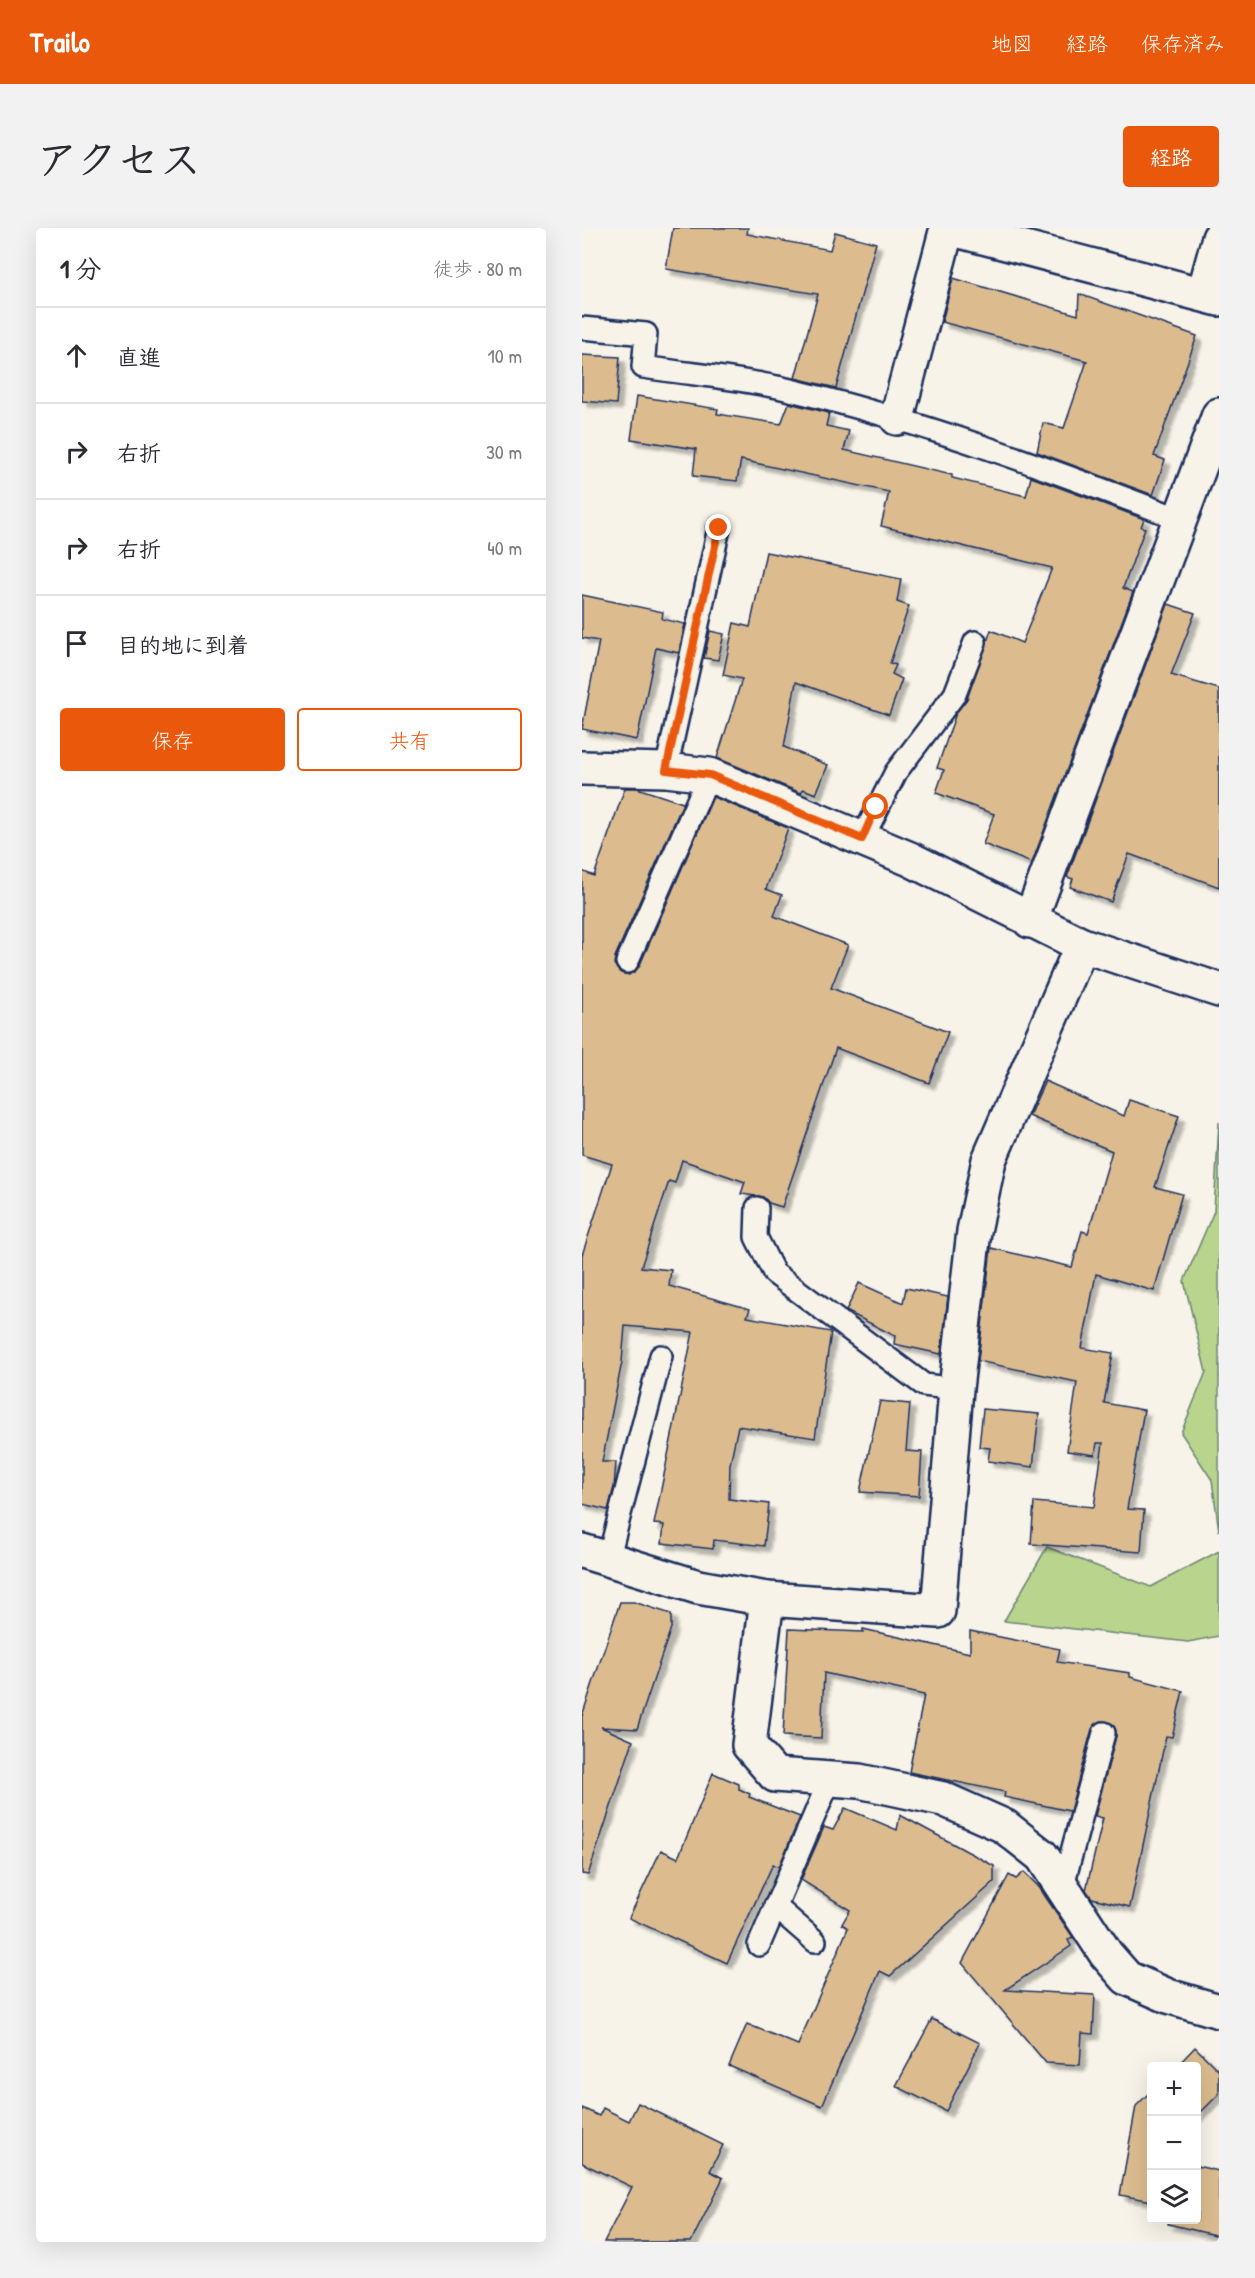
<!DOCTYPE html>
<html lang="ja">
<head>
<meta charset="utf-8">
<style>
	body { margin:0; font-family:"Patrick Hand","Klee One",sans-serif; background:#f2f2f3; color:#2b2b33 }
	.controls { position:absolute; right:18px; bottom:18px; display:grid; overflow:hidden; border-radius:6px; box-shadow:0 6px 24px #0002 }
	.controls button { width:54px; height:54px; display:grid; place-items:center; padding:0; border:0; border-bottom:2px solid #e1e1e2; background:#fff; color:#2b2b33; font:30px sans-serif }
	.stop { position:absolute; width:18px; height:18px; margin:-14px; border:4px solid #ea580c; border-radius:50%; background:#fff }
	.stop.end { background:#ea580c; border-color:#fff; box-shadow:0 2px 6px #0008 }
	.list { margin:0; padding:0; list-style:none }
	h2 { display:flex; justify-content:space-between; align-items:center; height:78px; margin:0; padding:0 24px; font-size:26px }
	h2 small { font-size:20px; font-weight:400; color:#7c7c81 }
	.list li { display:grid; grid-template-columns:39px 1fr auto; gap:18px; align-items:center; box-sizing:border-box; height:96px; padding:0 24px; border-top:2px solid #e1e1e2 }
	.list b { display:block; font-size:22px; white-space:nowrap }
	.list em { font-size:20px; font-style:normal; color:#7c7c81 }
	.actions { display:flex; gap:12px; padding:18px 24px }
	.actions a { flex:1; padding:14px 0; border:2px solid #ea580c; border-radius:6px; text-align:center; font-size:21px; color:#ea580c }
	.actions .main { background:#ea580c; color:#fff }
	.icon { flex:none; width:33px; height:33px; fill:none; stroke:currentColor; stroke-width:2; stroke-linecap:round; stroke-linejoin:round }
	.map { position:relative; flex:none; width:637px; height:2014px; overflow:hidden; border-radius:6px }
	header { display:flex; align-items:center; gap:36px; box-sizing:border-box; height:84px; padding:0 30px; background:#ea580c; color:#fff }
	header strong { font-size:28px }
	nav { display:flex; gap:33px; margin-inline-start:auto; font-size:21px }
	.intro { display:flex; align-items:center; justify-content:space-between; box-sizing:border-box; height:144px; padding:0 36px }
	h1 { margin:0; font-size:42px }
	.button { padding:15px 27px; border-radius:6px; background:#ea580c; color:#fff; font-size:21px; font-weight:700 }
	main { display:flex; gap:36px; padding:0 36px }
	aside { flex:1; background:#fff; border-radius:6px; box-shadow:0 6px 24px #0002 }
	.map>svg:first-child { display:block }
	.green { fill:#b9d48c; stroke:#6a8275; stroke-width:1.5 }
	.building { fill:#dcbc8f; stroke:#1b2f5e; stroke-width:1.5; filter:url(#shadow) }
	.lines { fill:none; stroke-linecap:round; stroke-linejoin:round }
	.service-casing { stroke:#1b2f5e; stroke-width:26 }
	.minor-casing { stroke:#1b2f5e; stroke-width:38 }
	.service { stroke:#f7f3e8; stroke-width:21 }
	.minor { stroke:#f7f3e8; stroke-width:33 }
	.route { stroke:#ea580c; stroke-width:8 }
</style>
</head>
<body>
<header>
<strong>Trailo</strong>
<nav><a>地図</a><a>経路</a><a>保存済み</a></nav>
</header>
<div class="intro"><h1>アクセス</h1><a class="button">経路</a></div>
<main>
<aside>
<h2>1 分<small>徒歩 · 80 m</small></h2>
<ul class="list">
<li><svg class="icon" aria-label="ahead" viewBox="0 0 24 24"><path d="M12 20V5M6 11l6-6 6 6"/></svg><div><b>直進</b></div><em>10 m</em></li>
<li><svg class="icon" aria-label="right" viewBox="0 0 24 24"><path d="M7 20v-9h11M14 6l5 5-5 5"/></svg><div><b>右折</b></div><em>30 m</em></li>
<li><svg class="icon" aria-label="right" viewBox="0 0 24 24"><path d="M7 20v-9h11M14 6l5 5-5 5"/></svg><div><b>右折</b></div><em>40 m</em></li>
<li><svg class="icon" aria-label="arrive" viewBox="0 0 24 24"><path d="M6 21V4h12l-3 4 3 4H6"/></svg><div><b>目的地に到着</b></div></li>
</ul>
<div class="actions"><a class="main">保存</a><a>共有</a></div>
</aside>
<div class="map">
<svg width="637" height="2014" viewBox="0 0 637 2014">
	<defs>
		<filter id="shadow"><feDropShadow dx="5.5" dy="5.5" stdDeviation="1.5" flood-color="#0004"/></filter>
	</defs>
	<rect width="100%" height="100%" fill="#f7f3e8"/>
	<filter id="ink" filterUnits="userSpaceOnUse"><feTurbulence type="fractalNoise" baseFrequency=".0167" numOctaves="2"/><feDisplacementMap in="SourceGraphic" scale="12" xChannelSelector="R" yChannelSelector="G"/><feConvolveMatrix kernelMatrix="1 2 1 2 8 2 1 2 1" color-interpolation-filters="sRGB"/></filter>
	<g filter="url(#ink)">
		<g class="green">
			<path d="M637,894V1303L630,1252L599,1205L624,1144L602,1053L632,983Z"/>
			<path d="M465,1319L569,1359L637,1323V1408L606,1414L422,1393Z"/>
		</g>
		<g class="building">
			<path d="M91,0H166L165,6L248,22L253,4L294,15L254,160L213,150L236,66L84,41Z"/>
			<path d="M371,50L496,87L497,66L615,108L572,228L583,232L571,267L455,224L461,195L482,200L505,133L360,94Z"/>
			<path d="M0,127L38,129L34,176L0,173Z"/>
			<path d="M55,168L136,181L135,186L199,196L207,175L247,185L244,198L267,203L262,222L370,247V250L444,268L449,249L562,291L559,299L563,300L541,360L551,364L450,635L401,616L412,586L354,565L362,542L355,540L374,485L385,471L409,402L440,415L470,340L299,298L307,264L159,232L155,253L111,248L114,221L49,211Z"/>
			<path d="M184,324L319,351L315,374L327,378L308,435L314,437L310,446L320,451L307,487L214,454L202,519L246,537L234,566L221,561L219,565L135,530L160,451L141,447L152,395L168,399Z"/>
			<path d="M0,367L81,384L80,391L103,396L97,425L74,420L55,512L0,501L17,413L0,410Z"/>
			<path d="M586,376L613,385L589,447L637,461V659L547,626L529,674L488,659L491,651L485,649Z"/>
			<path d="M128,403L142,406L136,432L122,430Z"/>
			<path d="M43,560H55L101,575L33,729L32,736L39,745L47,747L57,739L131,569L206,600L184,661L200,667L192,688L266,717L249,760L366,804L347,855L254,820L200,979L187,975L181,969L159,966L163,954L100,932L93,955L87,953L59,1039L89,1042L87,1058L168,1081L165,1089L249,1104L233,1210L156,1198L148,1236L147,1271L187,1276L182,1318L132,1312L131,1321L80,1315L82,1297L72,1296L111,1104L43,1098L40,1134L20,1234H34L32,1259L26,1282L0,1276V1027L30,936L0,927V643L12,648Z"/>
			<path d="M463,853L542,888L547,872L597,888L573,959L600,966L572,1063L514,1046L500,1120L531,1125L522,1175L562,1182L545,1281L562,1282L559,1324L449,1316L452,1274L512,1279L521,1215H515L513,1227L485,1223L495,1154L396,1133L409,1020L490,1039L500,1003L506,1005L530,923L447,888Z"/>
			<path d="M277,1055L321,1075L324,1060L366,1069L359,1126L312,1116L313,1108L264,1083Z"/>
			<path d="M298,1173L328,1176L324,1223L340,1224L337,1268L278,1264Z"/>
			<path d="M401,1181L457,1186L451,1239L406,1233L408,1220L397,1219Z"/>
			<path d="M38,1374H52L89,1386V1400L55,1501L19,1499L51,1513L6,1647L0,1646V1488Z"/>
			<path d="M207,1401L281,1404V1401L388,1425V1403L478,1421L475,1434L548,1445V1449L601,1463L590,1509L584,1508L548,1679L510,1670L504,1662L521,1590L513,1588L534,1508L531,1496L519,1493L510,1501L488,1583L422,1569L423,1564L327,1544L342,1467L242,1445L239,1510L201,1508Z"/>
			<path d="M131,1545L157,1556V1561L168,1566L167,1569L218,1589L197,1639L191,1636L145,1735L47,1690L79,1622L96,1630Z"/>
			<path d="M263,1580L315,1602L318,1587L412,1638V1654L308,1748L298,1743L240,1878L147,1838L165,1796L216,1817L266,1700L260,1696L268,1682L219,1652L242,1599L251,1602Z"/>
			<path d="M442,1644L456,1658L491,1709L486,1712L489,1718L423,1762L513,1767L511,1806L500,1805L498,1837L464,1835L380,1735L427,1647L434,1651Z"/>
			<path d="M350,1791L398,1815L364,1883L314,1858Z"/>
			<path d="M613,1819L637,1843V1866L615,1888V1839H594Z"/>
			<path d="M570,1862V1973L538,1967L554,1878Z"/>
			<path d="M56,1875L141,1917L128,1943L141,1950L109,2014H22L50,1959L0,1935V1880L17,1888L21,1880L47,1893Z"/>
			<path d="M615,1938L637,1943V2008L586,1996L587,1992H615Z"/>
		</g>
		<g class="lines">
			<defs>
				<g id="service">
					<path d="M0,100L64,106L61,139C107,146 155,150 200,160C337,192 468,241 598,291"/>
					<path d="M84,542L137,300"/>
					<path d="M280,611L314,544L373,466L393,414"/>
					<path d="M45,734L127,547"/>
					<path d="M175,980L174,1009L192,1045L342,1157L374,1161"/>
					<path d="M26,1332L79,1128"/>
					<path d="M481,1657L522,1505"/>
					<path d="M193,1678L233,1713"/>
					<path d="M177,1717L248,1551"/>
				</g>
				<g id="minor">
					<path d="M367,0L637,71"/>
					<path d="M622,65L637,10"/>
					<path d="M315,190L365,0"/>
					<path d="M0,540L84,542L127,547L328,631L500,717L637,762"/>
					<path d="M448,693L637,187"/>
					<path d="M0,1323L116,1359L185,1371L167,1517L193,1547L277,1553L361,1571L422,1598L460,1628L524,1726L545,1750L586,1768L637,1783"/>
					<path d="M185,1371L356,1383L374,1161L392,1003L407,932L500,717"/>
				</g>
			</defs>
			<use href="#service" class="service-casing"/>
			<use href="#minor" class="minor-casing"/>
			<use href="#service" class="service"/>
			<use href="#minor" class="minor"/>
		</g>
	</g>
	<g class="lines" filter="url(#ink)">
		<path class="route" d="M137,300L84,542L128,547L280,611L294,579"/>
	</g>
</svg>
<div class="controls">
<button>+</button>
<button>−</button>
<button><svg class="icon" aria-label="layers" viewBox="0 0 24 24"><path d="M12 4l9 5-9 5-9-5zM3 14l9 5 9-5"/></svg></button>
</div>
<div class="stop" style="left:294px;top:579px"></div>
<div class="stop end" style="left:137px;top:300px"></div>
</div>
</main>
</body>
</html>
